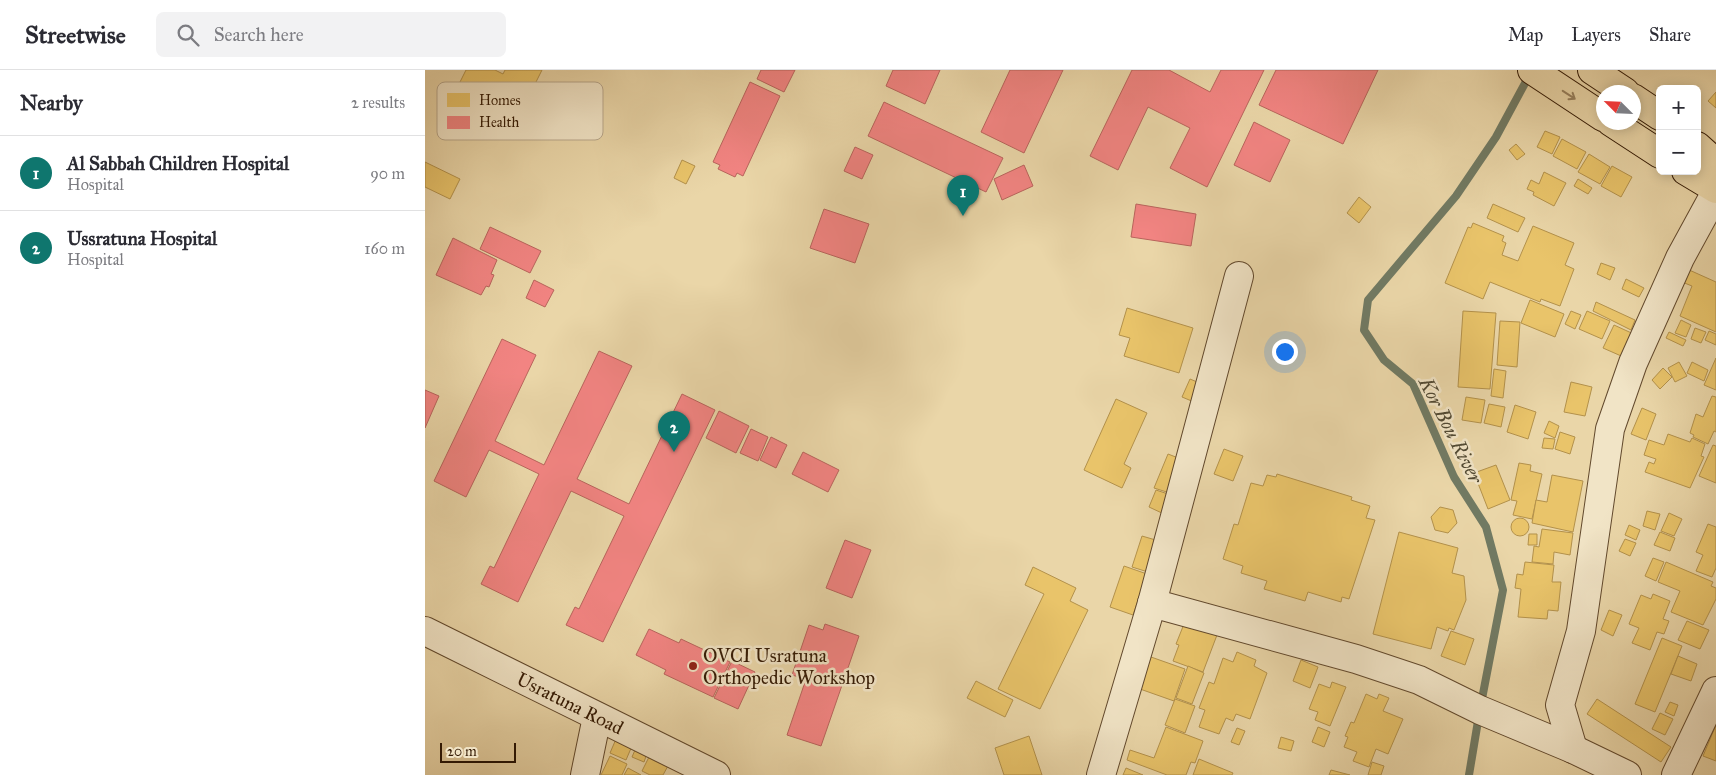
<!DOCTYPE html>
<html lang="en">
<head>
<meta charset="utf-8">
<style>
	body { margin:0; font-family:"IM FELL Great Primer",serif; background:#f2f2f3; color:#2b2b33 }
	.controls { position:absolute; right:15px; top:15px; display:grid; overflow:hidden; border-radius:8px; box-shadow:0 2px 12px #0003 }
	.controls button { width:45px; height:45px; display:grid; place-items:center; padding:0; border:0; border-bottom:1px solid #e1e1e2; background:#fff; color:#2b2b33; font:25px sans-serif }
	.compass { position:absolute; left:1171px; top:15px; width:45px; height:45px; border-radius:50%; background:#fff; box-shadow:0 2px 12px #0003; rotate:294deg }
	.scale { position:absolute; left:15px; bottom:12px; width:76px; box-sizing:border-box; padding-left:5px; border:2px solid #341a04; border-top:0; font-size:14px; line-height:18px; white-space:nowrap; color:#341a04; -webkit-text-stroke:4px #f1e4c6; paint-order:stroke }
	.you { position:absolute; left:859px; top:281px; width:18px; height:18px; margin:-12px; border:4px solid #fff; border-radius:50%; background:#1a73e8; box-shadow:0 0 0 8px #1a73e833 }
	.badge { display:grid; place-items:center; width:32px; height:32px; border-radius:50%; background:#0f766e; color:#fff; font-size:16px; font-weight:700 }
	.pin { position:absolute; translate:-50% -41px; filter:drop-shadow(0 1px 2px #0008) }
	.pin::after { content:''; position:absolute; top:26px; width:18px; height:15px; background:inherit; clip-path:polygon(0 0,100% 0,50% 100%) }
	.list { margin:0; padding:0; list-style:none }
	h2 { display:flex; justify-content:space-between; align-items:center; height:65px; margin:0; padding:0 20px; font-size:21px }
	h2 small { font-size:16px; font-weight:400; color:#7c7c81 }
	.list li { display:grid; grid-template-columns:32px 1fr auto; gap:15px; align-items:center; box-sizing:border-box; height:75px; padding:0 20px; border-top:1px solid #e1e1e2 }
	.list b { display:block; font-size:19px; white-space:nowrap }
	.list p { margin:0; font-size:16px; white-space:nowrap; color:#7c7c81 }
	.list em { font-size:16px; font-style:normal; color:#7c7c81 }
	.icon { flex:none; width:28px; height:28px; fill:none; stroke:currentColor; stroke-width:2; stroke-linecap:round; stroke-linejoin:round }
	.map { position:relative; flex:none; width:1291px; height:705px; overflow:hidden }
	header { display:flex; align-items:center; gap:30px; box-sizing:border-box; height:70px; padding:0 25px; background:#fff; border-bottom:1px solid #e1e1e2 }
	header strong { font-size:24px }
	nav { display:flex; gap:28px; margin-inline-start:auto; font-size:18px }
	.search { width:350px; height:45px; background:#f2f2f3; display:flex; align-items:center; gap:12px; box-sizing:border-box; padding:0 18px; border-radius:8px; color:#7c7c81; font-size:19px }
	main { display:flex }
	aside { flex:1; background:#fff }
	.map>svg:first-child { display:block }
	.homes { fill:#e9c46a; stroke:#b3914b }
	.health { fill:#f28482; stroke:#b9645c }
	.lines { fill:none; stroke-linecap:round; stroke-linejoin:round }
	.stream { stroke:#717a63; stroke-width:8 }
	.street-casing { stroke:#62492d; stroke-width:30 }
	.primary-casing { stroke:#341a04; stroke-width:30 }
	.street { stroke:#f1e4c6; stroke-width:28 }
	.primary { stroke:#ead6a8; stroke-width:28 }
	.oneway { stroke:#98815e }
	.poi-dot { fill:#8f2418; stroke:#f1e4c6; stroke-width:2 }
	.labels { text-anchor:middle; stroke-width:5; stroke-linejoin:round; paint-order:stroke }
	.poi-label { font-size:19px; fill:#341a04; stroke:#f1e4c6; text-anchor:start }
	.street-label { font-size:19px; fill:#341a04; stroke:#f1e4c6 }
	.water-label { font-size:20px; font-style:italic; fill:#524a34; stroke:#f1e4c6 }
	.key { fill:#f1e4c6; stroke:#b8a78c; stroke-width:1 }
	.key-label { font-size:14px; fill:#341a04 }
</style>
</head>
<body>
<header>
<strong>Streetwise</strong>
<div class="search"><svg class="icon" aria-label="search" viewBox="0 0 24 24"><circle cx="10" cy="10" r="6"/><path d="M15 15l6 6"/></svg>Search here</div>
<nav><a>Map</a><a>Layers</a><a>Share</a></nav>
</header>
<main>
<aside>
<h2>Nearby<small>2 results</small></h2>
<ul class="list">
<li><span class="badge">1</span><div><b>Al Sabbah Children Hospital</b><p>Hospital</p></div><em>90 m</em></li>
<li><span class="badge">2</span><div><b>Ussratuna Hospital</b><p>Hospital</p></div><em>160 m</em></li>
</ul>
</aside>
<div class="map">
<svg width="1291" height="705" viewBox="0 0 1291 705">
	<rect width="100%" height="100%" fill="#ead6a8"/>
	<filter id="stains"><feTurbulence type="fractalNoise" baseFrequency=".004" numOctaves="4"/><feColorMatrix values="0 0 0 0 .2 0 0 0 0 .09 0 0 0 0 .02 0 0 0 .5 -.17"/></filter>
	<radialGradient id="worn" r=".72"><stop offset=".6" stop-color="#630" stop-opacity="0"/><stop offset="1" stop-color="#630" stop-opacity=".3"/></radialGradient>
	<g class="homes">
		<path d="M41,0H70L78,4L80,0H117L102,30L75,17L60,47L26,30Z"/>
		<path d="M1291,22V38L1283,31Z"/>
		<path d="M1120,61L1135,67L1127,84L1112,77Z"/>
		<path d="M1137,69L1161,82L1152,99L1128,86Z"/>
		<path d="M1091,74L1100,84L1092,90L1084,80Z"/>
		<path d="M1164,84L1185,97L1175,114L1153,102Z"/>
		<path d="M257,90L270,96L261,114L249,108Z"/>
		<path d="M0,92L35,109L25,129L0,117Z"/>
		<path d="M1187,96L1207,107L1196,127L1176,116Z"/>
		<path d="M1119,102L1141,113L1129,136L1108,125L1109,122L1102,119L1106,110L1114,114Z"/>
		<path d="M1153,109L1167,118L1163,124L1149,116Z"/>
		<path d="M934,127L946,137L934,153L922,143Z"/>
		<path d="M1068,134L1100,148L1093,162L1062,148Z"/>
		<path d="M1048,153L1079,166L1077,171L1081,173L1077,185L1093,191L1108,156L1149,173L1140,195L1149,199L1135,236L1116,229L1115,232L1065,212L1058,229L1020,213L1043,157L1046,158Z"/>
		<path d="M1176,193L1190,198L1185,210L1172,204Z"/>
		<path d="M1262,199L1291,212V262L1255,246L1267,216L1257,212Z"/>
		<path d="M1201,209L1219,218L1214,227L1197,219Z"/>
		<path d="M1105,230L1139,244L1130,267L1096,253Z"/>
		<path d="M1171,232L1210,250L1206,260L1168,241Z"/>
		<path d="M702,238L768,258L754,303L699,286L705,268L694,265Z"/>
		<path d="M1038,241L1071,243L1065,319L1033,317Z"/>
		<path d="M1146,241L1156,245L1150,259L1140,254Z"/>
		<path d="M1162,241L1185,251L1177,269L1154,259Z"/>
		<path d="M1256,250L1266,255L1261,267L1250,263Z"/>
		<path d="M1075,251L1095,252L1092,297L1072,295Z"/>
		<path d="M1189,255L1213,266L1203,289L1178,278Z"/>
		<path d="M1270,258L1281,262L1276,273L1266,269Z"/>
		<path d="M1284,261L1291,264V275L1280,270Z"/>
		<path d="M1244,262L1261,270L1258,276L1241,268Z"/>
		<path d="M1291,288V320L1279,315Z"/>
		<path d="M1254,292L1262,306L1250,312L1243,298Z"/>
		<path d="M1267,292L1283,300L1279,311L1262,303Z"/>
		<path d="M1238,298L1247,307L1235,319L1227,310Z"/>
		<path d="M1069,299L1081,301L1078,328L1066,326Z"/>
		<path d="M765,309L777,314L769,332L757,327Z"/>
		<path d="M1146,312L1167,317L1160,346L1139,342Z"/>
		<path d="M1287,326L1291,327V362L1289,361L1283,374L1268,367L1269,365L1265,363L1271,344L1278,347Z"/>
		<path d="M1041,327L1060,330L1056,353L1037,350Z"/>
		<path d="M691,329L722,343L699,394L706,398L697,418L659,400Z"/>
		<path d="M1064,334L1080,337L1076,357L1059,353Z"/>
		<path d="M1090,335L1111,342L1103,369L1082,362Z"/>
		<path d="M1217,338L1231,344L1221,370L1206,364Z"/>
		<path d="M1124,351L1134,356L1130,368L1119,363Z"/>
		<path d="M1135,362L1150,367L1145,384L1130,379Z"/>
		<path d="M1243,364L1265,372L1267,368L1280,374L1276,386L1279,387L1265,418L1220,402L1224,392L1229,394L1231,389L1219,385L1224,370L1239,375Z"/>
		<path d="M1119,368L1130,369L1128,379L1117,378Z"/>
		<path d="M1288,375L1291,376V413L1274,406Z"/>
		<path d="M799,379L818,386L808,411L789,404Z"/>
		<path d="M743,384L761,391L748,424L729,418Z"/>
		<path d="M1094,393L1106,395L1105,401L1117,404L1107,449L1088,445L1092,431L1086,430Z"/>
		<path d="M1071,395L1085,430L1063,439L1049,403Z"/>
		<path d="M852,404L927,427L926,430L945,436L941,448L950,450L924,529L917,527L916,532L883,522L880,531L839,519L842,511L816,503L818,496L798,489L809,454L813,455L826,413L838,416L842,405L851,407Z"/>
		<path d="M1127,405L1158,411L1148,462L1107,453L1111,430L1122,432Z"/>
		<path d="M731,420L746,425L739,444L724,437Z"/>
		<path d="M1015,437L1028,440L1032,453L1023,463L1010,460L1006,447Z"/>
		<path d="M1222,441L1235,444L1230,460L1218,456Z"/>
		<path d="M1244,443L1257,449L1249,466L1236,461Z"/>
		<circle cx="1095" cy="457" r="9"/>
		<path d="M1283,454L1291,457V498L1287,507L1271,501L1278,485L1271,482Z"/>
		<path d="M1204,455L1215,460L1211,470L1200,465Z"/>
		<path d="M1117,459L1148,463L1145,485L1129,482L1128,494L1107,492L1109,476L1114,477Z"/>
		<path d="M974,462L1033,478L1027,503L1039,506L1041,530L1029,560L1024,558L1023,561L1012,557L1006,579L948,564Z"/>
		<path d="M1235,462L1250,468L1245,481L1229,475Z"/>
		<path d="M1104,464H1112V475H1103Z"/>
		<path d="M717,466L734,471L723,502L707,497Z"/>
		<path d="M1200,469L1211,473L1205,486L1194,481Z"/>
		<path d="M1228,488L1239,492L1231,511L1220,506Z"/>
		<path d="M1100,492L1129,495L1127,512H1136L1133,541L1123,540L1122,549L1093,547L1096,519L1090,518L1092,504L1098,505Z"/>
		<path d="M1241,492L1288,512L1286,516L1291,518V529L1278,555L1246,542L1255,521L1233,512Z"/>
		<path d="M699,496L722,504L708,545L685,537Z"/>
		<path d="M608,497L651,518L645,531L663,540L615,639L573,619L619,524L600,515Z"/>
		<path d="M1228,524L1245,531L1238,549L1244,551L1239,564L1232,562L1225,580L1207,573L1214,558L1204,554L1216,525L1226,529Z"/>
		<path d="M1184,540L1197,545L1188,566L1176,560Z"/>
		<path d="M1262,551L1284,560L1275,579L1253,570Z"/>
		<path d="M759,554L792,565L778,602L748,591L754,575L751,574Z"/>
		<path d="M1026,561L1049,569L1040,595L1016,586Z"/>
		<path d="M1237,568L1257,576L1230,642L1210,634Z"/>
		<path d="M812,582L831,590L829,596L842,603L825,649L811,644L808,651L801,648L794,664L774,657L780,640L774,638L784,612L789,614L798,588L808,592Z"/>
		<path d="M1253,586L1272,594L1266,611L1246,604Z"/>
		<path d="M726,587L760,599L749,631L715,619Z"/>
		<path d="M876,590L893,597L885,618L868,611Z"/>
		<path d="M763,596L779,603L767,634L751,628Z"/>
		<path d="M551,611L588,630L580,647L542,628Z"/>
		<path d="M907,612L921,617L905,656L890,650L893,642L884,639L894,614L905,618Z"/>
		<path d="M941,624L952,629L954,624L964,628L958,641L978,649L963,684L951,679L944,697L928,691L932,682L919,677L923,667L920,666L926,652L929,653Z"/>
		<path d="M750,629L770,636L760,663L740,655Z"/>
		<path d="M1172,629L1246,677L1236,692L1162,644Z"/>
		<path d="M1245,632L1253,635L1249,646L1240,642Z"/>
		<path d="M1235,643L1248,649L1240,665L1227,659Z"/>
		<path d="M1291,655V691L1278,686Z"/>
		<path d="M741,657L778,671L770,693L766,692L761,705H742L702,690L705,680L729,688Z"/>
		<path d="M893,657L905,662L899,677L887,672Z"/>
		<path d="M812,658L820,661L814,675L806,672Z"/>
		<path d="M604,666L617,705H579L570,678Z"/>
		<path d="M856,667L869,671L866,681L853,678Z"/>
		<path d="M191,669L207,676L201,690L185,683Z"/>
		<path d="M213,673L224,678L219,692L207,687Z"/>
		<path d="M225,685L244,694L238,705H225L217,701Z"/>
		<path d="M185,686L202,694L197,705H176Z"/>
		<path d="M774,689L808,703L807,705H768Z"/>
		<path d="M947,692L959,696L956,705H943Z"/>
		<path d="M203,698L216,705H199Z"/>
		<path d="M701,698L718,705H698Z"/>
		<path d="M906,700L925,705H904Z"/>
	</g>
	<g class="health">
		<path d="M336,0H370L359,22L332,9Z"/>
		<path d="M468,0H515L500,34L461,16Z"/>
		<path d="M585,0H638L599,83L556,62Z"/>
		<path d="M707,0H744L785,22L796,0H839L782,117L745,98L765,58L723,37L693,100L665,86Z"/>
		<path d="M851,0H953L918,74L834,35Z"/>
		<path d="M325,12L355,26L318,106L312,103L310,107L293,99L295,95L288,92Z"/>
		<path d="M459,32L578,88L561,122L443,66Z"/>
		<path d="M829,52L865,70L845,112L809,95Z"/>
		<path d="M430,77L448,85L437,109L419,101Z"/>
		<path d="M599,95L608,116L577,130L569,109Z"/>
		<path d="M711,134L771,144L766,176L706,167Z"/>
		<path d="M399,139L444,154L430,193L385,178Z"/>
		<path d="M65,157L116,181L105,203L55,179Z"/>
		<path d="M28,168L72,190L66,204L69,205L64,217L61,216L56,225L11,205Z"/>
		<path d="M109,210L129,220L120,237L101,228Z"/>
		<path d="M77,269L111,285L70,371L119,395L174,281L207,296L152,409L204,434L257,324L290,340L178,572L141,555L150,537L154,539L199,446L146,421L93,532L56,514L65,496L69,498L114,404L64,380L41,427L9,411Z"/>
		<path d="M0,320L14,326L0,358Z"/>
		<path d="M294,341L324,356L311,383L281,368Z"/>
		<path d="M326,359L343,367L333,391L315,383Z"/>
		<path d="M346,367L362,375L351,398L335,390Z"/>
		<path d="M378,382L414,400L403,422L367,404Z"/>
		<path d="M420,470L446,480L427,528L401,518Z"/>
		<path d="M400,554L434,566L396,676L362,665L381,609L367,605L384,555L398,560Z"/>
		<path d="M224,559L254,573L256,569L305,592L288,627L239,604L241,600L211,585Z"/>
		<path d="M307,591L330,602L313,639L289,628Z"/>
	</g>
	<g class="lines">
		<g class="stream">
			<path d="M1056,634L1078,520L1061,457L1029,407L988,314L959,290L939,260L943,230L1031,126L1071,67L1105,4"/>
			<path d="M1044,705L1054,645"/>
		</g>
		<defs>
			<g id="street">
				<path d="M727,533L931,589L994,610L1055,640L1148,679L1202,705"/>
				<path id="s1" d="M0,561L291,705"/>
				<path d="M1148,679L1135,635L1156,561L1185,359L1208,293L1255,188L1291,122"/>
				<path d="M160,705L172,647"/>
				<path d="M676,705L727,533L814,206"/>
				<path d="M1251,705L1291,621"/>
			</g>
			<g id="primary">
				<path d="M1107,0L1178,47"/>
				<path d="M1167,0L1200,22"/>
				<path d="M1208,28L1235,46"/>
				<path d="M1186,52L1235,84"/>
				<path d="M1272,76L1291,93"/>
				<path d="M1261,101L1291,119"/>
			</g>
		</defs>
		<use href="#street" class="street-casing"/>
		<use href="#primary" class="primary-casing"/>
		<use href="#street" class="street"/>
		<use href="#primary" class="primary"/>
	</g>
	<defs><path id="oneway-shaft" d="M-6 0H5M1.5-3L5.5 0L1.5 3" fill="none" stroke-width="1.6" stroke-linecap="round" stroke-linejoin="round" transform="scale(1.25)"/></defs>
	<use class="oneway" href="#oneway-shaft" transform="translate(1144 25) rotate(33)"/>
	<circle class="poi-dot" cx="268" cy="596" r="5"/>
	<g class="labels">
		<g class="poi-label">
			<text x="278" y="592">OVCI Usratuna<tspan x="278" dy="22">Orthopedic Workshop</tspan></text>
		</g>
		<g class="street-label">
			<text dy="7" stroke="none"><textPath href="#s1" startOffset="162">Usratuna Road</textPath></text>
		</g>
		<g class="water-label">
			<text transform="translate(1026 360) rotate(63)" y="7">Kor Bou River</text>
		</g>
	</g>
	<rect x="12" y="12" width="166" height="58" rx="8" class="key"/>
	<rect x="22" y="23" width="23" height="14" fill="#e9c46a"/>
	<rect x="22" y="46" width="23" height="13" fill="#f28482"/>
	<g class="key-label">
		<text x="54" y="35">Homes</text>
		<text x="54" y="57">Health</text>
	</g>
	<rect width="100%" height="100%" filter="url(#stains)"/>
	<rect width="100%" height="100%" fill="url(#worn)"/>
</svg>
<div class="controls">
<button>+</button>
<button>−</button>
</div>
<svg class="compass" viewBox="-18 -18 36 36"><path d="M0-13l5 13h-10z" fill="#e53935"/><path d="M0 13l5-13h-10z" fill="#7c7c81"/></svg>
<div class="scale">20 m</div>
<div class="you"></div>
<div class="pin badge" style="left:538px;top:146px">1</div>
<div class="pin badge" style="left:249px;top:382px">2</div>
</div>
</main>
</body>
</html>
